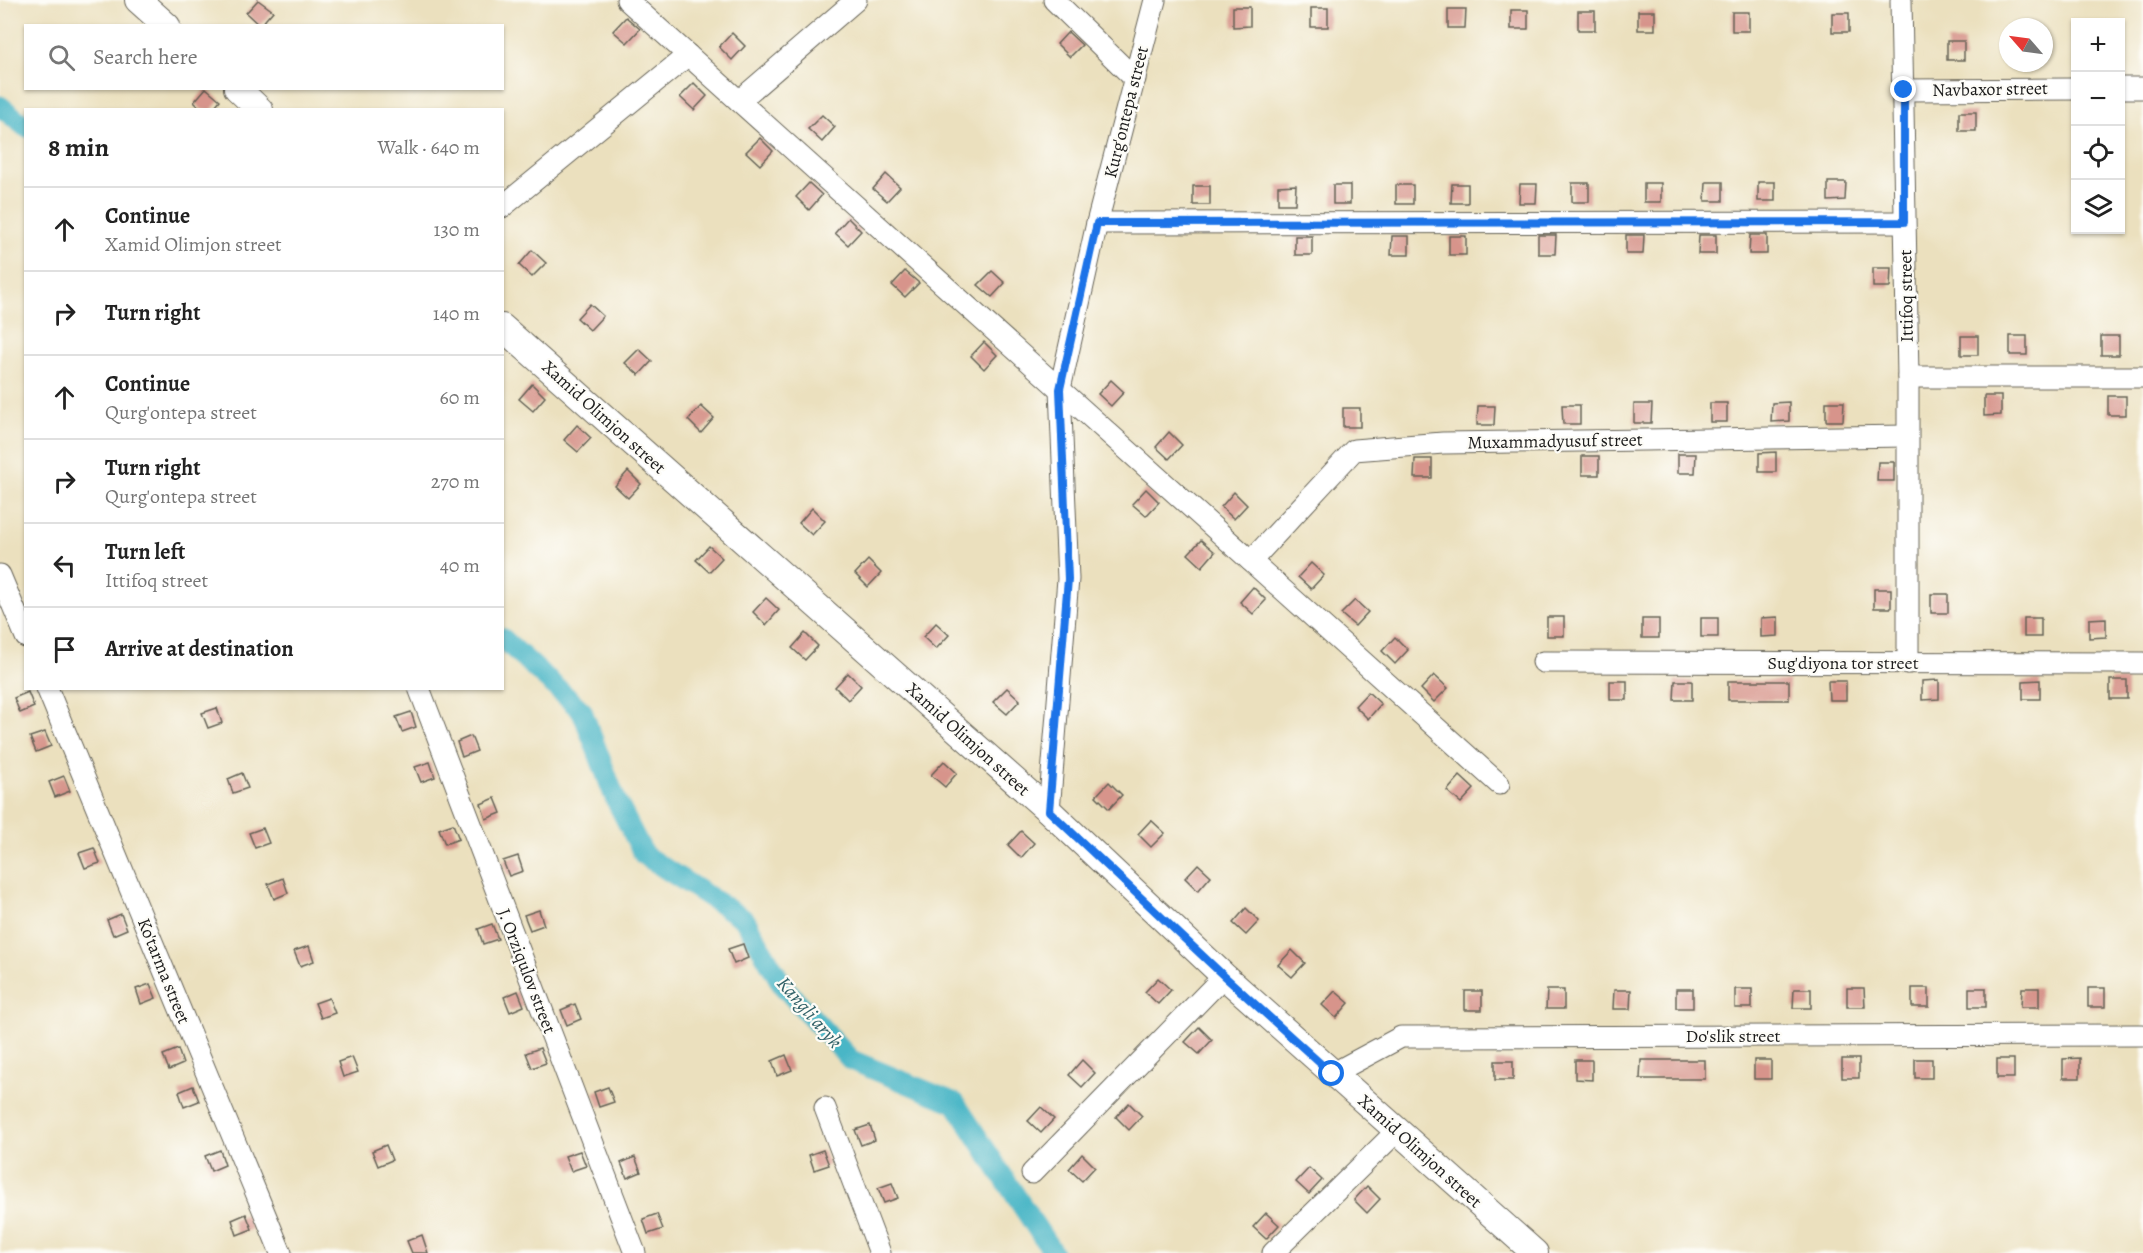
<!DOCTYPE html>
<html lang="en">
<head>
<meta charset="utf-8">
<style>
	body { margin:0; font-family:Alegreya,serif; background:#f2f2f2; color:#222 }
	.controls { position:absolute; right:18px; top:18px; display:grid; overflow:hidden; border-radius:0px; box-shadow:0 2px 4px #0004 }
	.controls button { width:54px; height:54px; display:grid; place-items:center; padding:0; border:0; border-bottom:2px solid #e0e0e0; background:#fff; color:#222; font:30px sans-serif }
	.compass { position:absolute; left:1999px; top:18px; width:54px; height:54px; border-radius:50%; background:#fff; box-shadow:0 2px 4px #0004; rotate:298deg }
	.stop { position:absolute; width:18px; height:18px; margin:-14px; border:4px solid #1a73e8; border-radius:50%; background:#fff }
	.stop.end { background:#1a73e8; border-color:#fff; box-shadow:0 2px 6px #0008 }
	.list { margin:0; padding:0; list-style:none }
	h2 { display:flex; justify-content:space-between; align-items:center; height:78px; margin:0; padding:0 24px; font-size:26px }
	h2 small { font-size:20px; font-weight:400; color:#767676 }
	.list li { display:grid; grid-template-columns:39px 1fr auto; gap:18px; align-items:center; box-sizing:border-box; height:84px; padding:0 24px; border-top:2px solid #e0e0e0 }
	.list b { display:block; font-size:22px; white-space:nowrap }
	.list p { margin:0; font-size:20px; white-space:nowrap; color:#767676 }
	.list em { font-size:20px; font-style:normal; color:#767676 }
	.icon { flex:none; width:33px; height:33px; fill:none; stroke:currentColor; stroke-width:2; stroke-linecap:round; stroke-linejoin:round }
	.map { position:relative; flex:none; width:2143px; height:1253px; overflow:hidden }
	.search { position:absolute; background:#fff; box-shadow:0 2px 4px #0004; left:24px; top:24px; width:480px; height:66px; display:flex; align-items:center; gap:15px; box-sizing:border-box; padding:0 21px; border-radius:0px; color:#767676; font-size:22px }
	.panel { position:absolute; background:#fff; box-shadow:0 2px 4px #0004; left:24px; top:108px; width:480px; height:582px; border-radius:0px }
	.map>svg:first-child { display:block }
	.lines { fill:none; stroke-linecap:round; stroke-linejoin:round }
	.canal { stroke:#4ab6c6; stroke-width:21 }
	.building { fill:#d7948b }
	.minor-casing { stroke:#646155; stroke-width:23 }
	.major-casing { stroke:#646155; stroke-width:28 }
	.minor { stroke:#fff; stroke-width:21 }
	.major { stroke:#fff; stroke-width:26 }
	.route { stroke:#1a73e8; stroke-width:8 }
	.labels { text-anchor:middle; stroke-width:4.5; stroke-linejoin:round; paint-order:stroke }
	.street-label { font-size:18px; fill:#1c1c1c; stroke:#fdfcf7 }
	.water-label { font-size:20px; font-style:italic; fill:#316168; stroke:#fdfcf7 }
</style>
</head>
<body>
<div class="map">
<svg width="2143" height="1253" viewBox="0 0 2143 1253">
	<rect width="100%" height="100%" fill="#fdfcf7"/>
	<filter id="ink" filterUnits="userSpaceOnUse"><feTurbulence type="fractalNoise" baseFrequency=".0167" numOctaves="2"/><feDisplacementMap in="SourceGraphic" scale="12" xChannelSelector="R" yChannelSelector="G"/><feConvolveMatrix kernelMatrix="1 2 1 2 8 2 1 2 1" color-interpolation-filters="sRGB"/></filter>
	<filter id="wash" filterUnits="userSpaceOnUse"><feTurbulence type="fractalNoise" baseFrequency=".008" numOctaves="4" result="noise"/><feDisplacementMap in="SourceGraphic" scale="24" xChannelSelector="R" yChannelSelector="G"/><feGaussianBlur stdDeviation="1.35" result="paint"/><feColorMatrix in="noise" values="0 0 0 0 0 0 0 0 0 0 0 0 0 0 0 0 0 1.4 0 .05"/><feComposite in="paint" operator="in"/></filter>
	<g filter="url(#wash)">
		<rect width="100%" height="100%" fill="#ebe0be"/>
		<g class="lines">
			<g class="canal">
				<path d="M0,106L26,127"/>
				<path d="M502,638L582,711L615,798L644,855L745,920L783,986L851,1060L955,1103L1053,1253"/>
			</g>
		</g>
		<g id="blocks">
			<g class="building">
				<path d="M258,0L273,11L260,26L246,13Z"/>
				<path d="M1233,7H1250V26L1233,27Z"/>
				<rect x="1311" y="8" width="17" height="19"/>
				<path d="M1448,9H1466L1465,28H1448Z"/>
				<rect x="1511" y="10" width="17" height="19"/>
				<rect x="1578" y="11" width="17" height="19"/>
				<rect x="1638" y="11" width="17" height="19"/>
				<rect x="1732" y="12" width="17" height="19"/>
				<rect x="1832" y="13" width="17" height="19"/>
				<path d="M626,17L640,29L627,43L613,31Z"/>
				<path d="M1068,32L1082,45L1070,57L1057,44Z"/>
				<path d="M732,33L745,46L732,60L719,47Z"/>
				<rect x="1947" y="41" width="17" height="19"/>
				<path d="M694,83L707,96L694,110L680,97Z"/>
				<path d="M206,88L220,100L212,110H202L194,102Z"/>
				<rect x="1959" y="112" width="17" height="19"/>
				<path d="M822,115L835,127L822,142L808,129Z"/>
				<path d="M760,138L773,151L760,165L746,152Z"/>
				<path d="M886,174L900,187L887,201L873,189Z"/>
				<path d="M1706,182H1723V201H1705Z"/>
				<rect x="1758" y="182" width="17" height="19"/>
				<path d="M1828,182H1846L1845,200L1828,201Z"/>
				<path d="M809,183L822,195L809,210L796,197Z"/>
				<rect x="1572" y="183" width="17" height="19"/>
				<rect x="1644" y="183" width="17" height="19"/>
				<path d="M1452,184H1468V203H1451Z"/>
				<path d="M1520,184H1537L1536,203H1519Z"/>
				<path d="M1296,185L1295,204H1278V186Z"/>
				<rect x="1333" y="185" width="17" height="19"/>
				<rect x="1396" y="185" width="17" height="19"/>
				<rect x="1193" y="186" width="17" height="19"/>
				<path d="M848,218L861,231L848,245L835,233Z"/>
				<path d="M1538,235H1556L1555,254H1538Z"/>
				<path d="M1626,235H1644L1643,254H1626Z"/>
				<path d="M1699,235H1716V254H1698Z"/>
				<path d="M1750,235H1767V254H1749Z"/>
				<rect x="1295" y="236" width="17" height="19"/>
				<path d="M1392,236H1409V255H1391Z"/>
				<rect x="1449" y="236" width="17" height="19"/>
				<path d="M532,250L546,263L532,277L519,265Z"/>
				<path d="M1873,268H1891L1890,287H1873Z"/>
				<path d="M905,271L919,283L905,297L892,285Z"/>
				<path d="M992,271L1005,283L992,297L978,285Z"/>
				<path d="M590,304L603,316L590,330L577,318Z"/>
				<rect x="1961" y="336" width="17" height="19"/>
				<rect x="2010" y="336" width="17" height="19"/>
				<rect x="2101" y="336" width="18" height="19"/>
				<path d="M984,342L997,355L984,369L971,356Z"/>
				<path d="M639,349L652,361L639,375L625,363Z"/>
				<path d="M1111,380L1124,392L1111,406L1098,394Z"/>
				<path d="M532,384L545,397L533,411L519,399Z"/>
				<path d="M1984,396H2001V415L1984,416Z"/>
				<rect x="2108" y="396" width="18" height="19"/>
				<path d="M1789,402V421L1771,422L1772,403Z"/>
				<path d="M1826,402H1844L1843,421H1826Z"/>
				<rect x="1710" y="403" width="17" height="19"/>
				<path d="M1634,404H1652L1651,423H1634Z"/>
				<path d="M1562,405H1580V424H1563Z"/>
				<path d="M701,406L714,418L701,433L688,420Z"/>
				<path d="M1478,406H1495L1494,425H1477Z"/>
				<rect x="1343" y="408" width="17" height="19"/>
				<path d="M577,425L591,438L578,452L564,440Z"/>
				<path d="M1169,432L1182,445L1169,459L1156,447Z"/>
				<path d="M1776,452V472H1759V453Z"/>
				<path d="M1678,454H1696L1695,473H1678Z"/>
				<rect x="1582" y="456" width="17" height="19"/>
				<path d="M1415,459H1432V478H1414Z"/>
				<path d="M1878,462H1894V481H1877Z"/>
				<path d="M628,471L641,484L628,498L615,486Z"/>
				<path d="M1146,489L1159,502L1146,516L1132,504Z"/>
				<path d="M1234,492L1247,505L1234,519L1221,507Z"/>
				<path d="M812,508L825,521L812,535L799,523Z"/>
				<path d="M1201,540L1215,552L1202,567L1188,554Z"/>
				<path d="M709,546L722,558L709,572L696,560Z"/>
				<path d="M868,560L881,573L868,587L855,574Z"/>
				<path d="M1311,563L1324,575L1311,589L1298,577Z"/>
				<path d="M1253,587L1266,600L1253,614L1240,602Z"/>
				<rect x="1874" y="589" width="17" height="19"/>
				<rect x="1931" y="594" width="17" height="19"/>
				<path d="M766,598L779,610L766,625L753,612Z"/>
				<path d="M1355,600L1368,612L1355,626L1341,614Z"/>
				<rect x="1547" y="617" width="17" height="19"/>
				<path d="M1778,617V636L1761,637V618Z"/>
				<rect x="1701" y="618" width="17" height="19"/>
				<rect x="2024" y="618" width="17" height="19"/>
				<path d="M2106,618V637L2089,638V619Z"/>
				<rect x="1642" y="619" width="17" height="19"/>
				<path d="M936,623L949,635L936,649L923,637Z"/>
				<path d="M805,633L818,646L805,660L792,648Z"/>
				<path d="M1395,637L1408,650L1395,664L1382,651Z"/>
				<path d="M848,673L861,686L848,700L835,687Z"/>
				<path d="M1434,675L1448,688L1434,702L1421,689Z"/>
				<path d="M1939,680V699L1922,700V681Z"/>
				<path d="M2040,680V699H2023V681Z"/>
				<rect x="2110" y="680" width="17" height="19"/>
				<rect x="1610" y="681" width="17" height="19"/>
				<path d="M1675,681H1692V700H1674Z"/>
				<rect x="1728" y="681" width="61" height="19"/>
				<path d="M1828,681H1846V700H1829Z"/>
				<path d="M1007,688L1020,700L1007,714L993,702Z"/>
				<path d="M28,692L34,707L20,713L14,698Z"/>
				<path d="M1368,692L1381,704L1368,719L1355,706Z"/>
				<path d="M217,708L222,723L208,728L202,713Z"/>
				<path d="M411,712L416,727L402,732L396,717Z"/>
				<path d="M45,732L51,746L36,752L30,737Z"/>
				<path d="M471,736L477,751L462,757L457,742Z"/>
				<path d="M944,761L957,773L945,787L931,775Z"/>
				<path d="M430,762L435,777L421,782L415,767Z"/>
				<path d="M242,773L248,788L233,793L228,779Z"/>
				<path d="M64,776L70,791L55,797L49,782Z"/>
				<path d="M1460,776L1474,789L1461,803L1447,791Z"/>
				<path d="M1109,782L1122,795L1109,809L1096,796Z"/>
				<path d="M495,798L501,813L486,819L481,804Z"/>
				<path d="M1151,820L1165,833L1151,847L1138,834Z"/>
				<path d="M453,824L459,839L445,844L439,829Z"/>
				<path d="M263,828L269,843L255,848L249,833Z"/>
				<path d="M1021,831L1034,843L1021,858L1008,845Z"/>
				<path d="M94,848L100,863L85,868L79,853Z"/>
				<path d="M518,856L523,871L509,876L503,861Z"/>
				<path d="M1198,864L1211,876L1198,891L1185,878Z"/>
				<path d="M283,878L288,893L274,899L268,884Z"/>
				<path d="M1246,908L1259,921L1246,935L1233,923Z"/>
				<path d="M539,910L544,925L530,930L524,915Z"/>
				<path d="M121,914L127,929L113,935L107,920Z"/>
				<path d="M492,924L498,939L483,944L478,929Z"/>
				<path d="M743,944L748,958L734,964L728,949Z"/>
				<path d="M309,946L314,961L300,966L294,951Z"/>
				<path d="M1292,950L1305,963L1292,977L1278,965Z"/>
				<path d="M1158,978L1171,990L1158,1004L1145,992Z"/>
				<path d="M150,984L156,998L141,1004L136,989Z"/>
				<path d="M1847,988H1864L1865,1007H1847Z"/>
				<rect x="1912" y="988" width="17" height="19"/>
				<rect x="1969" y="988" width="17" height="19"/>
				<path d="M2022,988H2039V1007H2021Z"/>
				<rect x="2088" y="988" width="17" height="19"/>
				<rect x="1676" y="989" width="17" height="19"/>
				<rect x="1735" y="989" width="17" height="19"/>
				<path d="M1794,989H1811V1008H1793Z"/>
				<path d="M1547,990H1564V1009H1546Z"/>
				<path d="M1614,990H1631L1630,1009H1613Z"/>
				<path d="M518,991L524,1006L510,1012L504,997Z"/>
				<path d="M1335,991L1349,1003L1336,1018L1322,1005Z"/>
				<rect x="1465" y="991" width="17" height="19"/>
				<path d="M329,998L335,1013L321,1018L315,1003Z"/>
				<path d="M575,1004L581,1019L567,1025L561,1010Z"/>
				<path d="M1199,1027L1212,1040L1199,1054L1185,1042Z"/>
				<path d="M540,1048L546,1063L532,1068L526,1053Z"/>
				<path d="M178,1049L183,1064L169,1070L163,1055Z"/>
				<path d="M786,1055L792,1070L777,1076L772,1061Z"/>
				<path d="M352,1057L358,1072L343,1077L338,1062Z"/>
				<path d="M2080,1058V1078H2063V1059Z"/>
				<rect x="1842" y="1059" width="17" height="19"/>
				<rect x="1915" y="1059" width="17" height="19"/>
				<rect x="1997" y="1059" width="17" height="19"/>
				<path d="M1082,1060L1095,1073L1082,1087L1069,1075Z"/>
				<path d="M1575,1060H1592V1080L1575,1079Z"/>
				<path d="M1641,1060H1705V1079H1640Z"/>
				<rect x="1754" y="1060" width="17" height="19"/>
				<rect x="1495" y="1061" width="18" height="19"/>
				<path d="M193,1086L199,1101L184,1107L179,1092Z"/>
				<path d="M608,1087L614,1102L599,1107L594,1092Z"/>
				<path d="M1129,1103L1142,1116L1129,1130L1116,1117Z"/>
				<path d="M1041,1107L1054,1119L1041,1133L1028,1121Z"/>
				<path d="M870,1125L875,1140L861,1145L855,1130Z"/>
				<path d="M386,1145L392,1160L378,1166L372,1151Z"/>
				<path d="M220,1150L225,1165L211,1171L205,1156Z"/>
				<path d="M823,1150L829,1165L814,1170L809,1155Z"/>
				<path d="M580,1151L586,1166L571,1171L565,1156Z"/>
				<path d="M1082,1154L1095,1167L1082,1181L1069,1169Z"/>
				<path d="M635,1157L641,1172L627,1178L621,1163Z"/>
				<path d="M1309,1168L1322,1180L1309,1194L1296,1182Z"/>
				<path d="M892,1183L898,1198L884,1203L878,1188Z"/>
				<path d="M1367,1186L1380,1199L1367,1213L1354,1200Z"/>
				<path d="M1266,1213L1279,1225L1266,1239L1253,1227Z"/>
				<path d="M246,1214L252,1229L237,1235L232,1220Z"/>
				<path d="M657,1214L663,1229L648,1234L643,1219Z"/>
				<path d="M422,1235L428,1253H412L407,1241Z"/>
			</g>
		</g>
	</g>
	<g filter="url(#ink)">
		<use href="#blocks" fill-opacity="0" stroke="#646155" stroke-width="1.5"/>
		<g class="lines">
			<defs>
				<g id="minor">
					<path d="M627,0L739,101"/>
					<path d="M856,0L739,101L1499,784"/>
					<path d="M1054,0L1135,79"/>
					<path d="M1901,0L1908,377V663"/>
					<path d="M2120,88H2143"/>
					<path d="M1904,90L2076,89"/>
					<path d="M502,207L688,55"/>
					<path d="M1097,223L1155,0"/>
					<path d="M1908,377H2143"/>
					<path d="M1251,561L1354,450L1443,443L1907,436"/>
					<path d="M0,575L26,637"/>
					<path d="M1543,662L2143,663"/>
					<path d="M47,688L281,1253"/>
					<path d="M419,688L635,1253"/>
					<path d="M1049,811L1068,579L1060,389L1097,223L1904,222"/>
					<path d="M1332,1074L1401,1037L2143,1035"/>
					<path d="M825,1108L880,1253"/>
					<path d="M1032,1173L1224,976"/>
					<path d="M1273,1253L1397,1131"/>
				</g>
				<g id="major">
					<path d="M138,0L167,26"/>
					<path d="M237,88L260,110"/>
					<path d="M502,327L1049,811L1224,976L1535,1253"/>
				</g>
			</defs>
			<use href="#minor" class="minor-casing"/>
			<use href="#major" class="major-casing"/>
			<use href="#minor" class="minor"/>
			<use href="#major" class="major"/>
		</g>
	</g>
	<g class="lines" filter="url(#ink)">
		<path class="route" d="M1332,1074L1224,976L1049,811L1068,579L1060,389L1097,223L1904,222V90"/>
	</g>
	<g class="labels">
		<g class="street-label">
			<text transform="translate(1990 89) rotate(-1)" y="6">Navbaxor street</text>
			<text transform="translate(1126 112) rotate(-76)" y="6">Kurg'ontepa street</text>
			<text transform="translate(1906 296) rotate(-91)" y="6">Ittifoq street</text>
			<text transform="translate(604 417) rotate(42)" y="6">Xamid Olimjon street</text>
			<text transform="translate(1555 441) rotate(-1)" y="6">Muxammadyusuf street</text>
			<text x="1843" y="669">Sug'diyona tor street</text>
			<text transform="translate(968 739) rotate(42)" y="6">Xamid Olimjon street</text>
			<text transform="translate(164 971) rotate(68)" y="6">Ko'tarma street</text>
			<text transform="translate(527 971) rotate(69)" y="6">J. Orziqulov street</text>
			<text x="1733" y="1042">Do'slik street</text>
			<text transform="translate(1420 1151) rotate(42)" y="6">Xamid Olimjon street</text>
		</g>
		<g class="water-label">
			<text transform="translate(810 1012) rotate(49)" y="7">Kangli aryk</text>
		</g>
	</g>
</svg>
<div class="controls">
<button>+</button>
<button>−</button>
<button><svg class="icon" aria-label="locate" viewBox="0 0 24 24"><circle cx="12" cy="12" r="6"/><path d="M12 2v4M12 18v4M2 12h4M18 12h4"/></svg></button>
<button><svg class="icon" aria-label="layers" viewBox="0 0 24 24"><path d="M12 4l9 5-9 5-9-5zM3 14l9 5 9-5"/></svg></button>
</div>
<svg class="compass" viewBox="-18 -18 36 36"><path d="M0-13l5 13h-10z" fill="#e53935"/><path d="M0 13l5-13h-10z" fill="#767676"/></svg>
<div class="stop" style="left:1332px;top:1074px"></div>
<div class="stop end" style="left:1904px;top:90px"></div>
<div class="search"><svg class="icon" aria-label="search" viewBox="0 0 24 24"><circle cx="10" cy="10" r="6"/><path d="M15 15l6 6"/></svg>Search here</div>
<section class="panel">
<h2>8 min<small>Walk · 640 m</small></h2>
<ul class="list">
<li><svg class="icon" aria-label="ahead" viewBox="0 0 24 24"><path d="M12 20V5M6 11l6-6 6 6"/></svg><div><b>Continue</b><p>Xamid Olimjon street</p></div><em>130 m</em></li>
<li><svg class="icon" aria-label="right" viewBox="0 0 24 24"><path d="M7 20v-9h11M14 6l5 5-5 5"/></svg><div><b>Turn right</b></div><em>140 m</em></li>
<li><svg class="icon" aria-label="ahead" viewBox="0 0 24 24"><path d="M12 20V5M6 11l6-6 6 6"/></svg><div><b>Continue</b><p>Qurg'ontepa street</p></div><em>60 m</em></li>
<li><svg class="icon" aria-label="right" viewBox="0 0 24 24"><path d="M7 20v-9h11M14 6l5 5-5 5"/></svg><div><b>Turn right</b><p>Qurg'ontepa street</p></div><em>270 m</em></li>
<li><svg class="icon" aria-label="left" viewBox="0 0 24 24"><path d="M17 20v-9H6M10 6l-5 5 5 5"/></svg><div><b>Turn left</b><p>Ittifoq street</p></div><em>40 m</em></li>
<li><svg class="icon" aria-label="arrive" viewBox="0 0 24 24"><path d="M6 21V4h12l-3 4 3 4H6"/></svg><div><b>Arrive at destination</b></div></li>
</ul>
</section>
</div>
</body>
</html>
